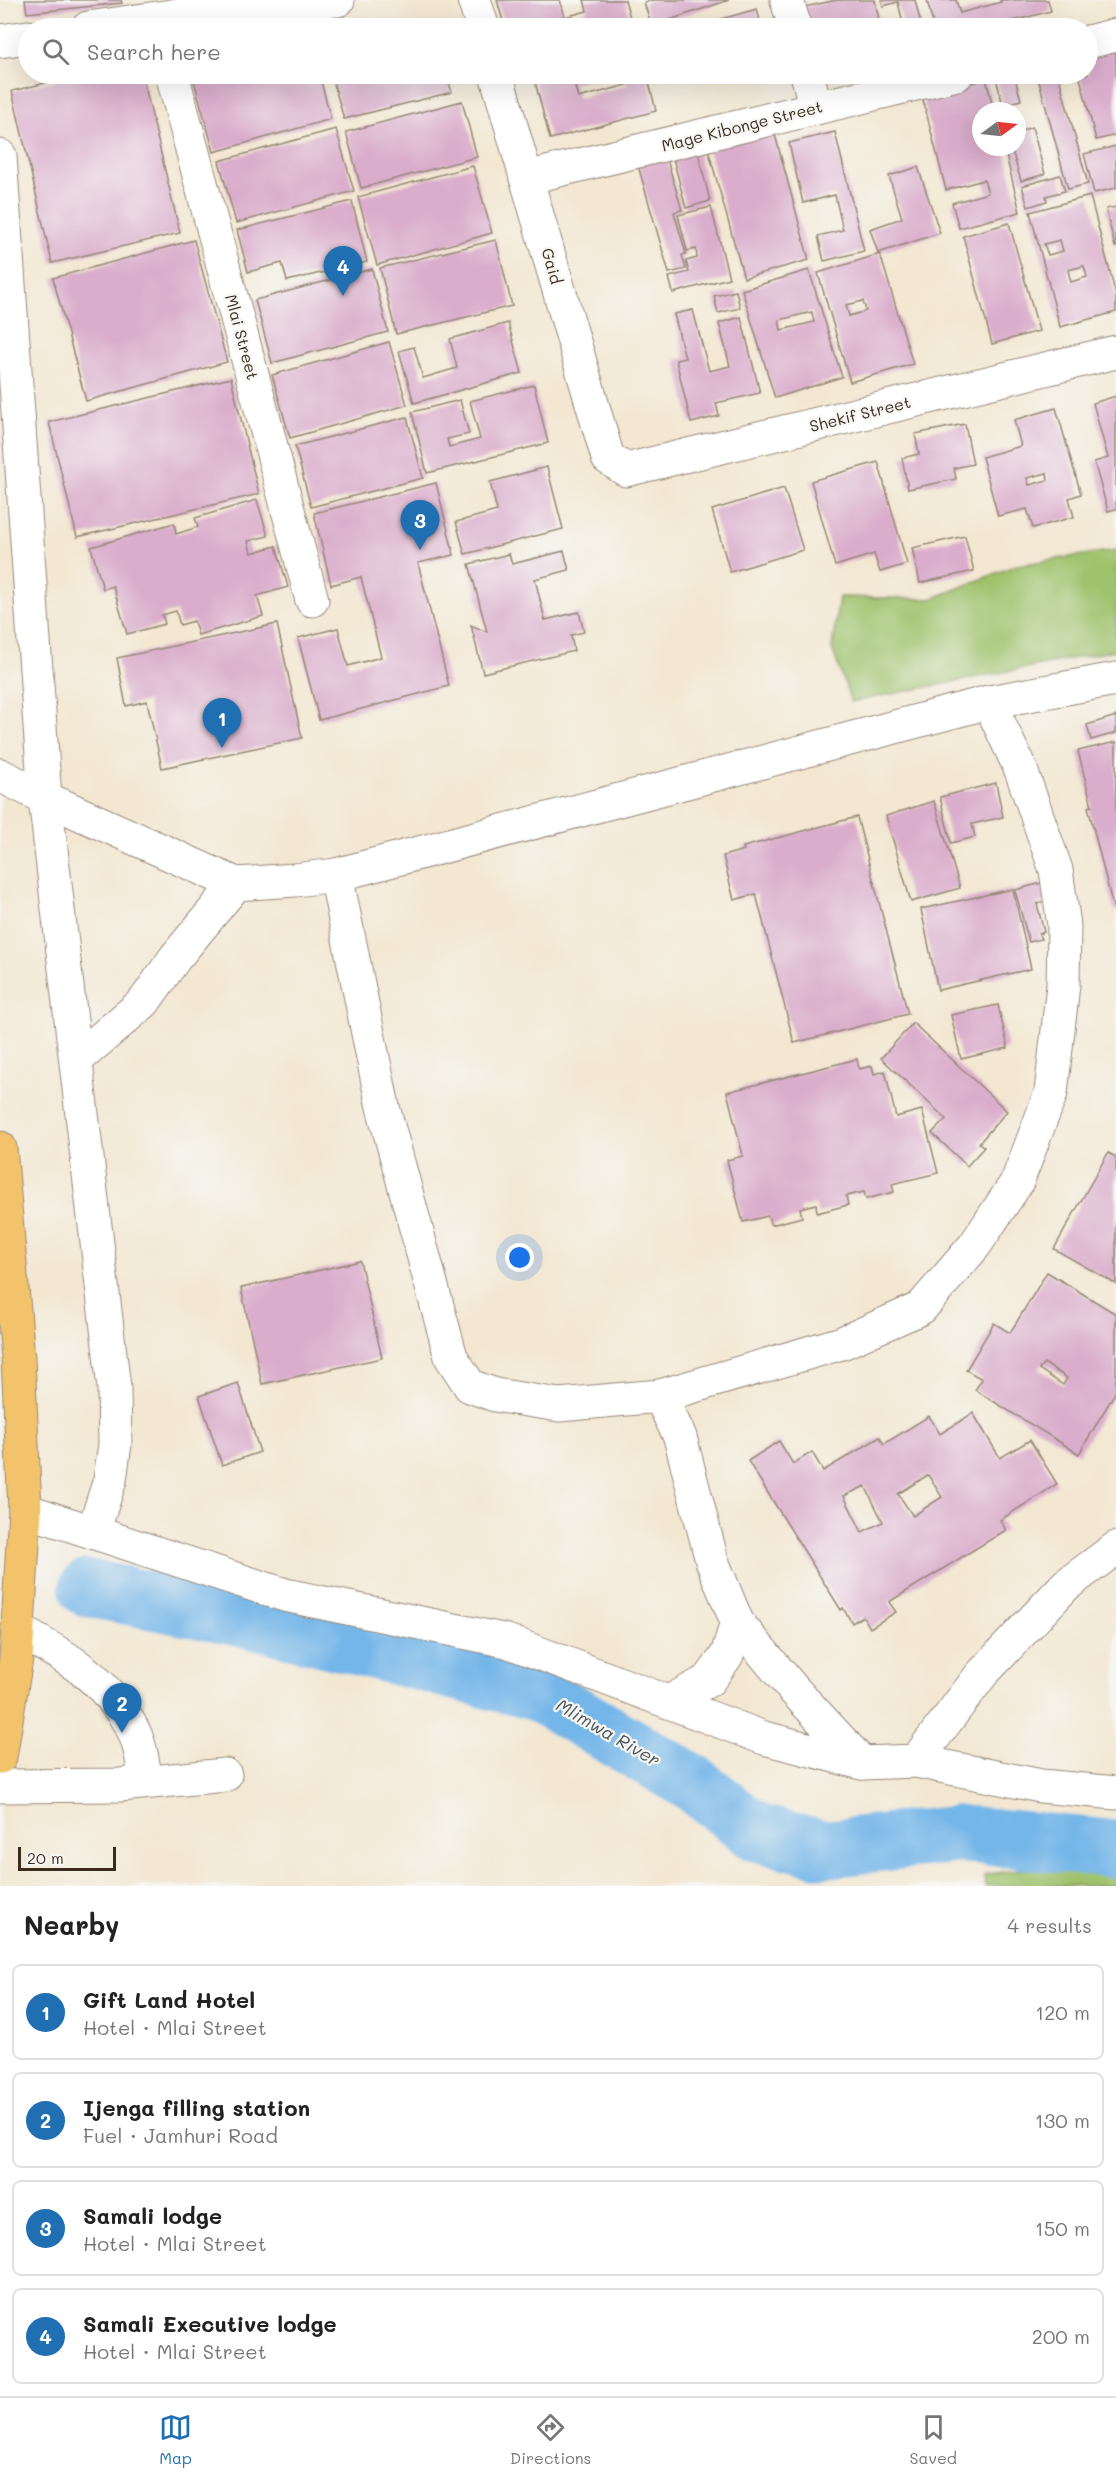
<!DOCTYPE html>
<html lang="en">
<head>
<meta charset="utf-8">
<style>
	body { margin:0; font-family:Mali,sans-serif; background:#f2f2f2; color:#222 }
	.compass { position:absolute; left:972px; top:102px; width:54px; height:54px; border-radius:50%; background:#fff; box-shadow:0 6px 24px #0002; rotate:75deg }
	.scale { position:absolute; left:18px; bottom:15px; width:98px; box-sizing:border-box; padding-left:6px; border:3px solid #3b2a1e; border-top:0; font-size:16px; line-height:21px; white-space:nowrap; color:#3b2a1e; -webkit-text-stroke:4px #f6f6f2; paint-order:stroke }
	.you { position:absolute; left:520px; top:1258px; width:21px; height:21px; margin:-15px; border:4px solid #fff; border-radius:50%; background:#1a73e8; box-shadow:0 0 0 9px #1a73e833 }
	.badge { display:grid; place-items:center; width:39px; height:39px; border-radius:50%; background:#1f6fb2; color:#fff; font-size:20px; font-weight:700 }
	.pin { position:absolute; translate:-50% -50px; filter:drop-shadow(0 2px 3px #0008) }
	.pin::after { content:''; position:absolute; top:32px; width:21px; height:18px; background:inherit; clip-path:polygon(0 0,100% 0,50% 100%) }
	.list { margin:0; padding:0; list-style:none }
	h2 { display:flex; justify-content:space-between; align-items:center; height:78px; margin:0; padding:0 24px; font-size:26px }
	h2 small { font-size:20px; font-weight:400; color:#767676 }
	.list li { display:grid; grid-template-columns:39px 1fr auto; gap:18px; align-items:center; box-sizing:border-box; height:96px; margin:0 12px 12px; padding:0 12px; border:2px solid #e0e0e0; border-radius:9px }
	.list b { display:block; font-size:22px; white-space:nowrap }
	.list p { margin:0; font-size:20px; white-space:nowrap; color:#767676 }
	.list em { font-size:20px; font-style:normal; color:#767676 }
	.icon { flex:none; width:33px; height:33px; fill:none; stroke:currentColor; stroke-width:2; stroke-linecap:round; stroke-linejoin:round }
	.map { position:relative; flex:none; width:1116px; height:1886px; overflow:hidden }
	.search { position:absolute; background:#fff; box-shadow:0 6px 24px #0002; left:18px; right:18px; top:18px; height:66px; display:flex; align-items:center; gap:15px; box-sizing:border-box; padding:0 21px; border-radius:33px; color:#767676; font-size:22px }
	.sheet { height:510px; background:#fff }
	nav { display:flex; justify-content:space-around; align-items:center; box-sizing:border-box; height:84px; border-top:2px solid #e0e0e0; background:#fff; font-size:16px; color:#767676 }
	nav a { display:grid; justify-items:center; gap:3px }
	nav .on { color:#1f6fb2 }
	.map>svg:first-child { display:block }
	.green { fill:#9fc26c; stroke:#6d7645; stroke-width:1.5 }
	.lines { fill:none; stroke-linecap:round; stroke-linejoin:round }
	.river { stroke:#74b6e9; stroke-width:58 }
	.building { fill:#daadcc; fill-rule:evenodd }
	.minor-casing { stroke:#978878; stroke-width:35 }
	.major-casing { stroke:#978878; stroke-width:35 }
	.minor { stroke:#fff; stroke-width:33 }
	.major { stroke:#f2c36a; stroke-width:33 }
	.labels { text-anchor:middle; stroke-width:4.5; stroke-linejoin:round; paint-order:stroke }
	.street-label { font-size:16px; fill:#3b2a1e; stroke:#f6f6f2 }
	.water-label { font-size:18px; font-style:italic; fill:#4c545b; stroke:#f6f6f2 }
</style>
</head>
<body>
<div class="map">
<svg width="1116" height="1886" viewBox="0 0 1116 1886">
	<rect width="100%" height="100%" fill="#f6f6f2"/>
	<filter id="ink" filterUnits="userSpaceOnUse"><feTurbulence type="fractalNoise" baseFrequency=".0167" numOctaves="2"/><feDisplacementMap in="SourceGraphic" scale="12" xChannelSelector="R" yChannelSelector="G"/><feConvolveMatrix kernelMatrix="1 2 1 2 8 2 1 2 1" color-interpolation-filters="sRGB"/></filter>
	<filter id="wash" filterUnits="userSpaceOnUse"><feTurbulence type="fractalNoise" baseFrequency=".008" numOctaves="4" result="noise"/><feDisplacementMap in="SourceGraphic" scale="24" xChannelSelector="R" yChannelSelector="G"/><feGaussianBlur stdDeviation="1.35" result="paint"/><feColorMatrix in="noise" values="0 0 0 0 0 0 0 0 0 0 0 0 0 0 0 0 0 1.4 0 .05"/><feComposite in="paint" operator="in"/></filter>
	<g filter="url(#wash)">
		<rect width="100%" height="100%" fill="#f3e7d2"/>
		<g class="green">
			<path d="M1116,550V650L851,702L832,648L839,597L931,599L1017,565Z"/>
			<path d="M1116,1855V1886H985L984,1875Z"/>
		</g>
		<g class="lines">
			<path class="river" d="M88,1588L262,1622L536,1692L693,1783L757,1833L824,1849L960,1834L1116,1849"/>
		</g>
		<g id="blocks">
			<g class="building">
				<path d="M25,0H121L122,3L27,13Z"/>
				<path d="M497,0H560L565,17L587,11L584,0H625L633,28H505Z"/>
				<path d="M652,0H729L652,26L644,3Z"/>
				<path d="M837,0H875L879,20L865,23L866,28H809L804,7Z"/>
				<path d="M881,0H915L922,28H904L898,2L883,6Z"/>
				<path d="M927,0H956L960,13L1001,2L1000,0H1048L1051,11L986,28H934Z"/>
				<path d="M757,9L762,28H696V26Z"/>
				<path d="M1116,48V135L1096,140L1079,74H1088V55Z"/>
				<path d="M84,74H142L180,233L52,263L12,91Z"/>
				<path d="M192,74H319L331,119L214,152Z"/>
				<path d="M331,74H446L452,92L344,119Z"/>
				<path d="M533,74H591L592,78L574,83L578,98L627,85L624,74H647L656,111L550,139Z"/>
				<path d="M1014,74L1021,100L1003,105L995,75Z"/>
				<path d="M1037,74H1058L1088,184L1068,189Z"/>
				<path d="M986,79L994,111H981V147H1004L1020,212L959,228L952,203L988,193L984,180L946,190L922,96Z"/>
				<path d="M462,101L477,157L361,188L346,132Z"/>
				<path d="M1032,127L1045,174L1021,181L1011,147H1017V132Z"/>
				<path d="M336,129L354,191L236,223L219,161Z"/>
				<path d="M774,131L809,260L744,278L708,149Z"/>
				<path d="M835,132L864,251L824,261L818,236L843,230L835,195L803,203L789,143Z"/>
				<path d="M1116,146V188L1094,193L1084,154Z"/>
				<path d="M698,152L710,201L686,208L673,158Z"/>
				<path d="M665,153L682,210L674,212L686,254L682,255L686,269L669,273L637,162Z"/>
				<path d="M473,166L492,233L377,265L358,197Z"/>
				<path d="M918,167L940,233L878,253L870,229L902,218L889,176Z"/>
				<path d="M1060,175L1065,191L1046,196L1047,201L1028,207L1022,186Z"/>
				<path d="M1090,196L1116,295V312L1060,327L1030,212ZM1060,240L1063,251L1048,255L1044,244ZM1084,266L1087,277L1071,282L1068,270Z"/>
				<path d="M352,201L367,262L287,281L282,263L248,272L237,230Z"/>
				<path d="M711,207L729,278L673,293L669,277L689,272L686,261L697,258L696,249L687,251L678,215Z"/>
				<path d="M1116,207V247H1115L1106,209Z"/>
				<path d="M1009,223L1039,331L992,344L963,236Z"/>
				<path d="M194,240L227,362L86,401L53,278Z"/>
				<path d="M496,240L512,306L396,334L380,268Z"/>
				<path d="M880,254L913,364L850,382L818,273ZM863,301L866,311L849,316L846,305Z"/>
				<path d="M372,269L388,332L272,363L255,300Z"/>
				<path d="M809,270L842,377L775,398L742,290ZM812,312L814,322L781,330L779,320Z"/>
				<path d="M736,291L740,308L718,313L714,296Z"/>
				<path d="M693,310L709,371L730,366L719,323L741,317L760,393L716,403L719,416L691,423L676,360L685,358L674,314Z"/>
				<path d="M508,323L522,373L414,403L399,351L414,347L423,378L457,368L450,339Z"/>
				<path d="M389,342L407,405L290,438L272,375Z"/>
				<path d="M231,378L259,494L77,537L49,422Z"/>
				<path d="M534,385L548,443L427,473L412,412L460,400L469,434L447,439L449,447L480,439L470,401Z"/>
				<path d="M1116,396V509L1108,511L1094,462L1108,458L1093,403Z"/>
				<path d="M1056,408L1081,494L1069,498L1074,517L1033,528L1027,509L998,516L982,457L1021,446L1014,420ZM1047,473L1048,480L1029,485L1027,478Z"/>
				<path d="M407,417L423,478L311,507L295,446Z"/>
				<path d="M965,424L973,464L954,468L956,479L908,489L902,458L919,454L915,434Z"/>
				<path d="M878,462L907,564L880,572L874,554L835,566L811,481Z"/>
				<path d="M547,467L563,529L465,554L456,522L497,511L490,482Z"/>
				<path d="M436,483L454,555L418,563L449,686L319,720L298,638L338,628L348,666L381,657L361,577L331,585L314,513Z"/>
				<path d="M784,488L803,550L730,572L712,510Z"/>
				<path d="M257,500L268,536L248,541L251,553L276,546L288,587L257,596L263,616L198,635L194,621L180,625L176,611L162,615L165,624L127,634L113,586L103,589L91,547L174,523L176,534L198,527L195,518Z"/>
				<path d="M965,536L974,571L920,583L912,548Z"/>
				<path d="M564,551L569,570L535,579L545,620L579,612L584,632L571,635L574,651L483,673L471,625L487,632L469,564L509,554L512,564Z"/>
				<path d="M277,624L302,738L162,768L147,701L126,706L117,658Z"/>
				<path d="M1116,716V733L1091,740L1087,725Z"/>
				<path d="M1116,742V911H1114L1088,807L1092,806L1078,751Z"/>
				<path d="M996,783L1003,817L972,824L975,837L951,843L940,797Z"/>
				<path d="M934,801L960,888L911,902L886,816Z"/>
				<path d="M857,817L908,1014L794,1043L756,894L734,900L723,856L744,850L743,847Z"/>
				<path d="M1042,883L1047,901L1037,904L1044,932L1039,934L1041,939L1029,942L1015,890Z"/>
				<path d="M1013,889L1031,969L938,990L921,909Z"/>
				<path d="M998,1005L1008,1048L961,1059L951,1015Z"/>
				<path d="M913,1023L1007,1111L979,1143L984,1147L967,1166L932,1133L946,1119L881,1058Z"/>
				<path d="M857,1059L859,1069L872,1066L874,1074L885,1071L896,1117L922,1110L938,1173L892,1184L894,1192L866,1199L864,1192L846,1196L848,1205L817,1213L816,1204L800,1208L802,1217L771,1225L768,1216L743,1222L727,1160L743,1156L727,1092Z"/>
				<path d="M1108,1153L1116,1157V1284L1054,1249Z"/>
				<path d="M360,1261L382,1358L262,1384L241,1288Z"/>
				<path d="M1047,1272L1116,1314V1391L1079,1454L975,1390L982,1379L966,1370L994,1323L1010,1333ZM1044,1363L1067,1378L1063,1385L1039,1369Z"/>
				<path d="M238,1383L260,1452L222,1465L199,1396Z"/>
				<path d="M973,1413L1000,1458L1030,1440L1057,1484L1000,1520L1006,1530L889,1602L896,1612L870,1628L863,1616L852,1623L843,1608L841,1610L748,1461L779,1441L793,1464L812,1452L823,1471L880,1437L884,1444L929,1416L940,1434ZM928,1475L942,1497L913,1516L898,1494ZM865,1486L883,1522L862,1532L844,1496Z"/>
			</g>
		</g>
	</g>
	<g filter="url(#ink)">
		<use href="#blocks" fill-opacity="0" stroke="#978878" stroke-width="1.5"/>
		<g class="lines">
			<defs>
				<g id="minor">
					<path d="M474,0L483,28"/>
					<path d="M787,0L795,28"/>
					<path d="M88,28L248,5L338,0"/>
					<path d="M0,41L28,37"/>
					<path d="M1088,42L1116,35"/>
					<path d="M172,74L312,600"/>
					<path d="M496,74L608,458L626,470L1116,352"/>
					<path d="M807,74L816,108"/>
					<path d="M0,156L45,798L114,1388L115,1444L110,1480L93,1532"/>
					<path d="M526,178L957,74"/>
					<path d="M0,775L45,798L236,884L295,880L336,875L989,702L1116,679"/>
					<path d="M336,875L383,1107L451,1357L470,1386L495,1395L559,1405L660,1396L680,1437L712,1561L737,1622L794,1690L862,1763"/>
					<path d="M76,1060L144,1002L175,958L236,884"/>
					<path d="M660,1396L842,1343L921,1308L975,1245L1017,1182L1051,1093L1063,985L1064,925L1056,870L1021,770L989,702"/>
					<path d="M25,1510L285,1595L507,1641L764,1738L862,1763L916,1761L981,1675L1066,1585L1116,1548"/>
					<path d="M18,1630C66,1657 105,1677 132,1728C141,1744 143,1765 146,1782"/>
					<path d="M669,1702L709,1680L727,1655L737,1622"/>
					<path d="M916,1761L1041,1786L1116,1793"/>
					<path d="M0,1786L120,1785L225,1775"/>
				</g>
				<path id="major" d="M0,1148L18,1358L25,1510L16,1659L0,1757"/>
			</defs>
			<use href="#minor" class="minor-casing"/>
			<use href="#major" class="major-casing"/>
			<use href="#minor" class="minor"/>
			<use href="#major" class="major"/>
		</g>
	</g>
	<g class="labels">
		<g class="street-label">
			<text transform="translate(742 126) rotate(-14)" y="6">Mage Kibonge Street</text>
			<text transform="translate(552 266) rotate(74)" y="6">Gaid</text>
			<text transform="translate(242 337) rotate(75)" y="6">Mlai Street</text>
			<text transform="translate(860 414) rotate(-14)" y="6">Shekif Street</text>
		</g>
		<g class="water-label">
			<text transform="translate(608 1733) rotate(30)" y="6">Mlimwa River</text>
		</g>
	</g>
</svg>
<svg class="compass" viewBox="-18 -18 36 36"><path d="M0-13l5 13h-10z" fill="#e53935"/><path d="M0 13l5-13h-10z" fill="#767676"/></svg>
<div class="scale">20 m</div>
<div class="you"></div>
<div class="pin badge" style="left:222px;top:748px">1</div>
<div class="pin badge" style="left:122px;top:1733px">2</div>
<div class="pin badge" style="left:420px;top:550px">3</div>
<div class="pin badge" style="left:343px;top:296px">4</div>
<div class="search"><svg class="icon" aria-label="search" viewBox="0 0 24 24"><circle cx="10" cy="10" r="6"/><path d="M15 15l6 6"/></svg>Search here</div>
</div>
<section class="sheet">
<h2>Nearby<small>4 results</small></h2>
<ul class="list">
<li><span class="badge">1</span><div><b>Gift Land Hotel</b><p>Hotel · Mlai Street</p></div><em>120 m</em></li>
<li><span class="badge">2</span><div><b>Ijenga filling station</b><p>Fuel · Jamhuri Road</p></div><em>130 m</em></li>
<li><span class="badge">3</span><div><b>Samali lodge</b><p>Hotel · Mlai Street</p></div><em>150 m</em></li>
<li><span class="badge">4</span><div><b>Samali Executive lodge</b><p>Hotel · Mlai Street</p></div><em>200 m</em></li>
</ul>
</section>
<nav>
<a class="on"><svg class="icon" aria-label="map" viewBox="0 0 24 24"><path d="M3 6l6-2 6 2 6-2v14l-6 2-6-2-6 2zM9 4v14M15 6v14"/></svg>Map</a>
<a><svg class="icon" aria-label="directions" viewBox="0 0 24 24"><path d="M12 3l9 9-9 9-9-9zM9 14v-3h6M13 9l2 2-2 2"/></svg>Directions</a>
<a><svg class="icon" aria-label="saved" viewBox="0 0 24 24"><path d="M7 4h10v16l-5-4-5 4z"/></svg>Saved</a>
</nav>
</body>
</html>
